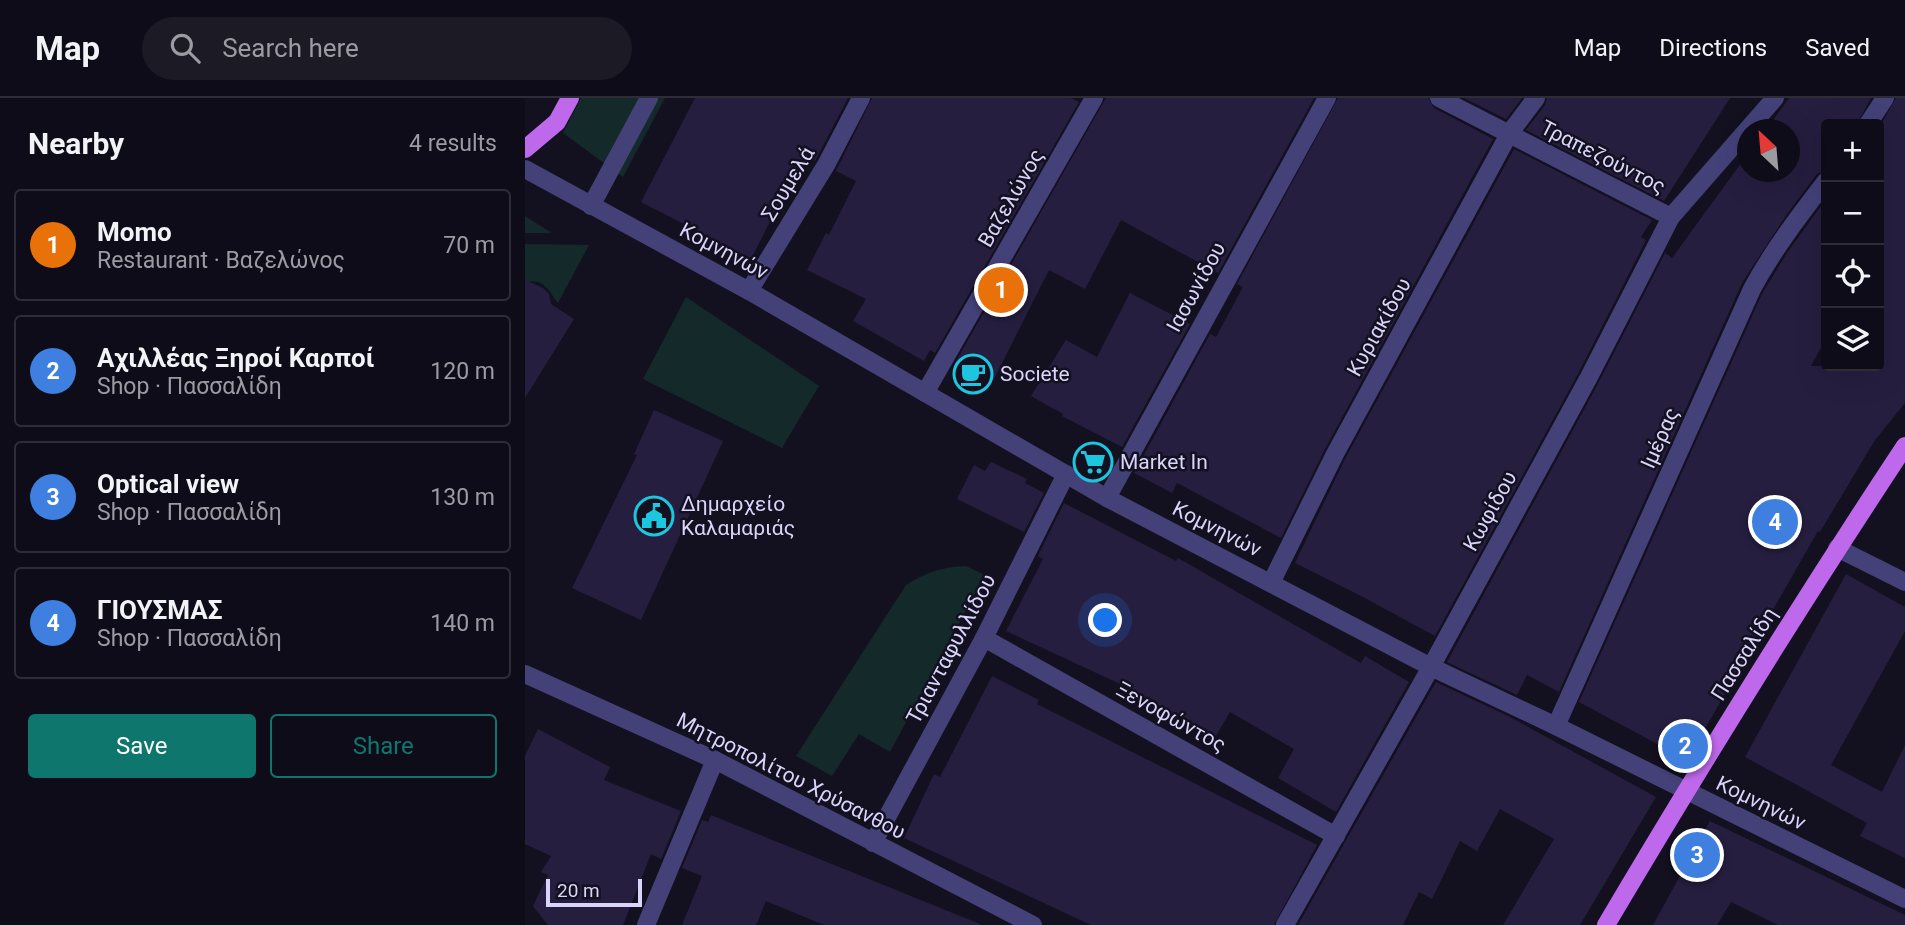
<!DOCTYPE html>
<html lang="en">
<head>
<meta charset="utf-8">
<style>
	body { margin:0; font-family:Roboto,sans-serif; background:#1c1a25; color:#f1f3f6 }
	.controls { position:absolute; right:21px; top:21px; display:grid; overflow:hidden; border-radius:7px; box-shadow:0 7px 28px #0002 }
	.controls button { width:63px; height:63px; display:grid; place-items:center; padding:0; border:0; border-bottom:2px solid #2e2c37; background:#0e0c18; color:#f1f3f6; font:35px sans-serif }
	.compass { position:absolute; left:1212px; top:21px; width:63px; height:63px; border-radius:50%; background:#0e0c18; box-shadow:0 7px 28px #0002; rotate:334deg }
	.scale { position:absolute; left:21px; bottom:18px; width:96px; box-sizing:border-box; padding-left:7px; border:4px solid #d9d4fa; border-top:0; font-size:19px; line-height:24px; white-space:nowrap; color:#d9d4fa; -webkit-text-stroke:5px #131020; paint-order:stroke }
	.you { position:absolute; left:581px; top:523px; width:24px; height:24px; margin:-18px; border:5px solid #fff; border-radius:50%; background:#1a73e8; box-shadow:0 0 0 10px #1a73e833 }
	.badge { display:grid; place-items:center; width:46px; height:46px; border-radius:50%; background:#0f766e; color:#fff; font-size:23px; font-weight:700 }
	.pin { position:absolute; translate:-50% -50%; border:4px solid #fff; box-shadow:0 2px 7px #0006 }
	.list { margin:0; padding:0; list-style:none }
	h2 { display:flex; justify-content:space-between; align-items:center; height:91px; margin:0; padding:0 28px; font-size:30px }
	h2 small { font-size:23px; font-weight:400; color:#9b9ba2 }
	.list li { display:grid; grid-template-columns:46px 1fr auto; gap:21px; align-items:center; box-sizing:border-box; height:112px; margin:0 14px 14px; padding:0 14px; border:2px solid #2e2c37; border-radius:7px }
	.list b { display:block; font-size:26px; white-space:nowrap }
	.list p { margin:0; font-size:23px; white-space:nowrap; color:#9b9ba2 }
	.list em { font-size:23px; font-style:normal; color:#9b9ba2 }
	.actions { display:flex; gap:14px; padding:21px 28px }
	.actions a { flex:1; padding:16px 0; border:2px solid #0f766e; border-radius:7px; text-align:center; font-size:24px; color:#0f766e }
	.actions .main { background:#0f766e; color:#fff }
	.icon { flex:none; width:38px; height:38px; fill:none; stroke:currentColor; stroke-width:2; stroke-linecap:round; stroke-linejoin:round }
	.map { position:relative; flex:none; width:1380px; height:827px; overflow:hidden }
	header { display:flex; align-items:center; gap:42px; box-sizing:border-box; height:98px; padding:0 35px; background:#0e0c18; border-bottom:2px solid #2e2c37 }
	header strong { font-size:33px }
	nav { display:flex; gap:38px; margin-inline-start:auto; font-size:24px }
	.search { width:490px; height:63px; background:#1c1a25; display:flex; align-items:center; gap:18px; box-sizing:border-box; padding:0 24px; border-radius:38px; color:#9b9ba2; font-size:26px }
	main { display:flex }
	aside { flex:1; background:#0e0c18 }
	.map>svg:first-child { display:block }
	.green { fill:#142929 }
	.building { fill:#261e3f }
	.lines { fill:none; stroke-linecap:round; stroke-linejoin:round }
	.minor { stroke:#444179; stroke-width:18 }
	.major { stroke:#be69ec; stroke-width:18 }
	.labels { text-anchor:middle; stroke-width:5; stroke-linejoin:round; paint-order:stroke }
	.street-label { font-size:21px; fill:#d9d4fa; stroke:#131020 }
	.poi-label { font-size:21px; fill:#d9d4fa; stroke:#131020; text-anchor:start }
</style>
</head>
<body>
<header>
<strong>Map</strong>
<div class="search"><svg class="icon" aria-label="search" viewBox="0 0 24 24"><circle cx="10" cy="10" r="6"/><path d="M15 15l6 6"/></svg>Search here</div>
<nav><a>Map</a><a>Directions</a><a>Saved</a></nav>
</header>
<main>
<aside>
<h2>Nearby<small>4 results</small></h2>
<ul class="list">
<li><span class="badge" style="background:#e8710a">1</span><div><b>Momo</b><p>Restaurant · Βαζελώνος</p></div><em>70 m</em></li>
<li><span class="badge" style="background:#3f7fe0">2</span><div><b>Αχιλλέας Ξηροί Καρποί</b><p>Shop · Πασσαλίδη</p></div><em>120 m</em></li>
<li><span class="badge" style="background:#3f7fe0">3</span><div><b>Optical view</b><p>Shop · Πασσαλίδη</p></div><em>130 m</em></li>
<li><span class="badge" style="background:#3f7fe0">4</span><div><b>ΓΙΟΥΣΜΑΣ</b><p>Shop · Πασσαλίδη</p></div><em>140 m</em></li>
</ul>
<div class="actions"><a class="main">Save</a><a>Share</a></div>
</aside>
<div class="map">
<svg width="1380" height="827" viewBox="0 0 1380 827">
	<rect width="100%" height="100%" fill="#131020"/>
	<g class="green">
		<path d="M56,0H140L98,79L38,35Z"/>
		<path d="M0,118L27,135H0Z"/>
		<path d="M0,146L64,147L33,205C23,193 20,179 0,185Z"/>
		<path d="M161,199L294,288L257,350L118,281Z"/>
		<path d="M441,468L460,477L365,654L334,636L307,678L271,658L381,487C401,474 418,469 441,468Z"/>
	</g>
	<g class="building">
		<path d="M170,0H323L290,63L279,57L226,161L116,104Z"/>
		<path d="M347,0H546L554,4L410,255L405,252L399,263L328,223L341,201L282,172L301,135L304,137L331,83L311,73Z"/>
		<path d="M581,0H789L693,175L596,122L560,191L524,172L468,283L430,265Z"/>
		<path d="M813,0H903L909,10L968,41L800,351L756,440L652,385L647,395L609,375L685,236L691,239L718,189L712,186Z"/>
		<path d="M939,0H997L981,21Z"/>
		<path d="M1022,0H1205L1139,103L1001,32L1020,7Z"/>
		<path d="M1264,0H1346L1332,26H1301V72L1292,76L1262,116L1217,185L1034,594L1002,577L992,597L922,564L1074,284L1140,155L1147,160L1222,57V74H1264V32H1241Z"/>
		<path d="M1371,0H1380V305L1350,342L1295,434L1293,433L1162,662L1054,604L1237,196L1262,155L1301,101V241L1286,268H1347L1354,271V30Z"/>
		<path d="M989,51L1127,122L1116,139L1121,142L1054,274L910,538L836,498L770,465L820,361Z"/>
		<path d="M0,182L18,190L24,196L26,206L49,221L0,300Z"/>
		<path d="M605,195L665,226L597,349L537,318L538,316L506,298L541,242L572,259Z"/>
		<path d="M129,312L198,343L116,522L47,490L112,357L109,356Z"/>
		<path d="M466,364L502,381L500,385L519,395L499,434L432,401L449,367L460,373Z"/>
		<path d="M539,405L651,463L653,460L836,565L840,558L884,584L811,714L753,680L769,651L705,614L688,643L604,594L606,591L481,533L518,461L513,458Z"/>
		<path d="M1321,476L1380,509V533L1306,667L1357,694L1380,647V760L1335,738L1342,725L1220,659Z"/>
		<path d="M467,578L514,602L512,606L792,747L749,827H566L379,740L409,676L415,679Z"/>
		<path d="M911,584L985,619L1131,699L1055,827H978L1029,741L975,711L952,753L935,743L907,801L894,794L878,827H773Z"/>
		<path d="M13,631L85,669L79,682L156,713L136,761L126,756L98,827H23L8,808L23,777L16,774L26,758L0,746V658Z"/>
		<path d="M186,717L455,826V827H299L241,803L231,827H157L177,778L157,770L177,722L183,724Z"/>
		<path d="M1185,723L1380,817V827H1253L1206,804L1192,827H1128Z"/>
	</g>
	<g class="lines">
		<g class="minor">
			<path d="M914,0L1146,119"/>
			<path d="M1343,26L1360,0"/>
			<path d="M0,71L224,193L582,400L906,569L1031,628L1380,801"/>
			<path d="M66,108L124,0"/>
			<path d="M224,193L301,67L336,0"/>
			<path d="M400,295L569,0"/>
			<path d="M582,400L802,0"/>
			<path d="M1312,450L1380,484"/>
			<path d="M746,485L810,356L984,36L1011,0"/>
			<path d="M459,540L811,738"/>
			<path d="M0,576L190,662L508,827"/>
			<path d="M1031,628L1227,191C1248,152 1274,118 1301,83"/>
			<path d="M348,745L459,540L541,376"/>
			<path d="M121,827L190,662"/>
			<path d="M760,827L906,569L1064,279L1146,119L1250,0"/>
		</g>
		<g class="major">
			<path d="M0,51L32,24L45,0"/>
			<path d="M1081,827C1177,665 1276,505 1380,348"/>
		</g>
	</g>
	<defs>
		<symbol id="cafe-ring" viewBox="-11 -11 22 22"><circle r="9.5" fill="#131020" stroke="#1cc6de" stroke-width="1.5"/><path d="M-5.5-4.5H6V0H3Q3 3.5 0 3.5H-2.5Q-5.5 3.5-5.5 0ZM3-3.2v2h1.7v-2ZM-6 4.5H4V6H-6Z" fill="#1cc6de"/></symbol>
		<symbol id="supermarket-ring" viewBox="-11 -11 22 22"><circle r="9.5" fill="#131020" stroke="#1cc6de" stroke-width="1.5"/><path d="M-6-5.5h2.5l.6 2H6L4.5 2H-2.5L-4.4-4H-6ZM-1.5 3.2a1.3 1.3 0 1 0 .1 0ZM3 3.2a1.3 1.3 0 1 0 .1 0Z" fill="#1cc6de"/></symbol>
		<symbol id="civic-ring" viewBox="-11 -11 22 22"><circle r="9.5" fill="#131020" stroke="#1cc6de" stroke-width="1.5"/><path d="M-.6-6.5H3V-4.5H.6V-3L4-1V1h2V6H-6V1h2V-1L-.6-3ZM-1.2 2.5V6h2.4V2.5Z" fill="#1cc6de"/></symbol>
	</defs>
	<g fill-rule="evenodd">
		<use href="#cafe-ring" x="426" y="254" width="44" height="44"/>
		<use href="#supermarket-ring" x="546" y="342" width="44" height="44"/>
		<use href="#civic-ring" x="107" y="396" width="44" height="44"/>
	</g>
	<g class="labels">
		<g class="street-label">
			<text transform="translate(1078 59) rotate(27)" y="7">Τραπεζούντος</text>
			<text transform="translate(263 86) rotate(-59)" y="7">Σουμελά</text>
			<text transform="translate(486 100) rotate(-60)" y="7">Βαζελώνος</text>
			<text transform="translate(199 153) rotate(28)" y="7">Κομνηνών</text>
			<text transform="translate(671 189) rotate(-61)" y="7">Ιασωνίδου</text>
			<text transform="translate(854 229) rotate(-61)" y="7">Κυριακίδου</text>
			<text transform="translate(1135 340) rotate(-66)" y="7">Ιμέρας</text>
			<text transform="translate(965 413) rotate(-61)" y="7">Κωφίδου</text>
			<text transform="translate(692 431) rotate(27)" y="7">Κομνηνών</text>
			<text transform="translate(426 551) rotate(-62)" y="7">Τριανταφυλλίδου</text>
			<text transform="translate(1219 556) rotate(-58)" y="7">Πασσαλίδη</text>
			<text transform="translate(646 619) rotate(29)" y="7">Ξενοφώντος</text>
			<text transform="translate(266 678) rotate(27)" y="7">Μητροπολίτου Χρύσανθου</text>
			<text transform="translate(1236 705) rotate(26)" y="7">Κομνηνών</text>
		</g>
		<g class="poi-label">
			<text x="475" y="283">Societe</text>
			<text x="595" y="371">Market In</text>
			<text x="156" y="413">Δημαρχείο<tspan x="156" dy="24">Καλαμαριάς</tspan></text>
		</g>
	</g>
</svg>
<div class="controls">
<button>+</button>
<button>−</button>
<button><svg class="icon" aria-label="locate" viewBox="0 0 24 24"><circle cx="12" cy="12" r="6"/><path d="M12 2v4M12 18v4M2 12h4M18 12h4"/></svg></button>
<button><svg class="icon" aria-label="layers" viewBox="0 0 24 24"><path d="M12 4l9 5-9 5-9-5zM3 14l9 5 9-5"/></svg></button>
</div>
<svg class="compass" viewBox="-18 -18 36 36"><path d="M0-13l5 13h-10z" fill="#e53935"/><path d="M0 13l5-13h-10z" fill="#9b9ba2"/></svg>
<div class="scale">20 m</div>
<div class="you"></div>
<div class="pin badge" style="left:476px;top:192px;background:#e8710a">1</div>
<div class="pin badge" style="left:1160px;top:648px;background:#3f7fe0">2</div>
<div class="pin badge" style="left:1172px;top:757px;background:#3f7fe0">3</div>
<div class="pin badge" style="left:1250px;top:424px;background:#3f7fe0">4</div>
</div>
</main>
</body>
</html>
